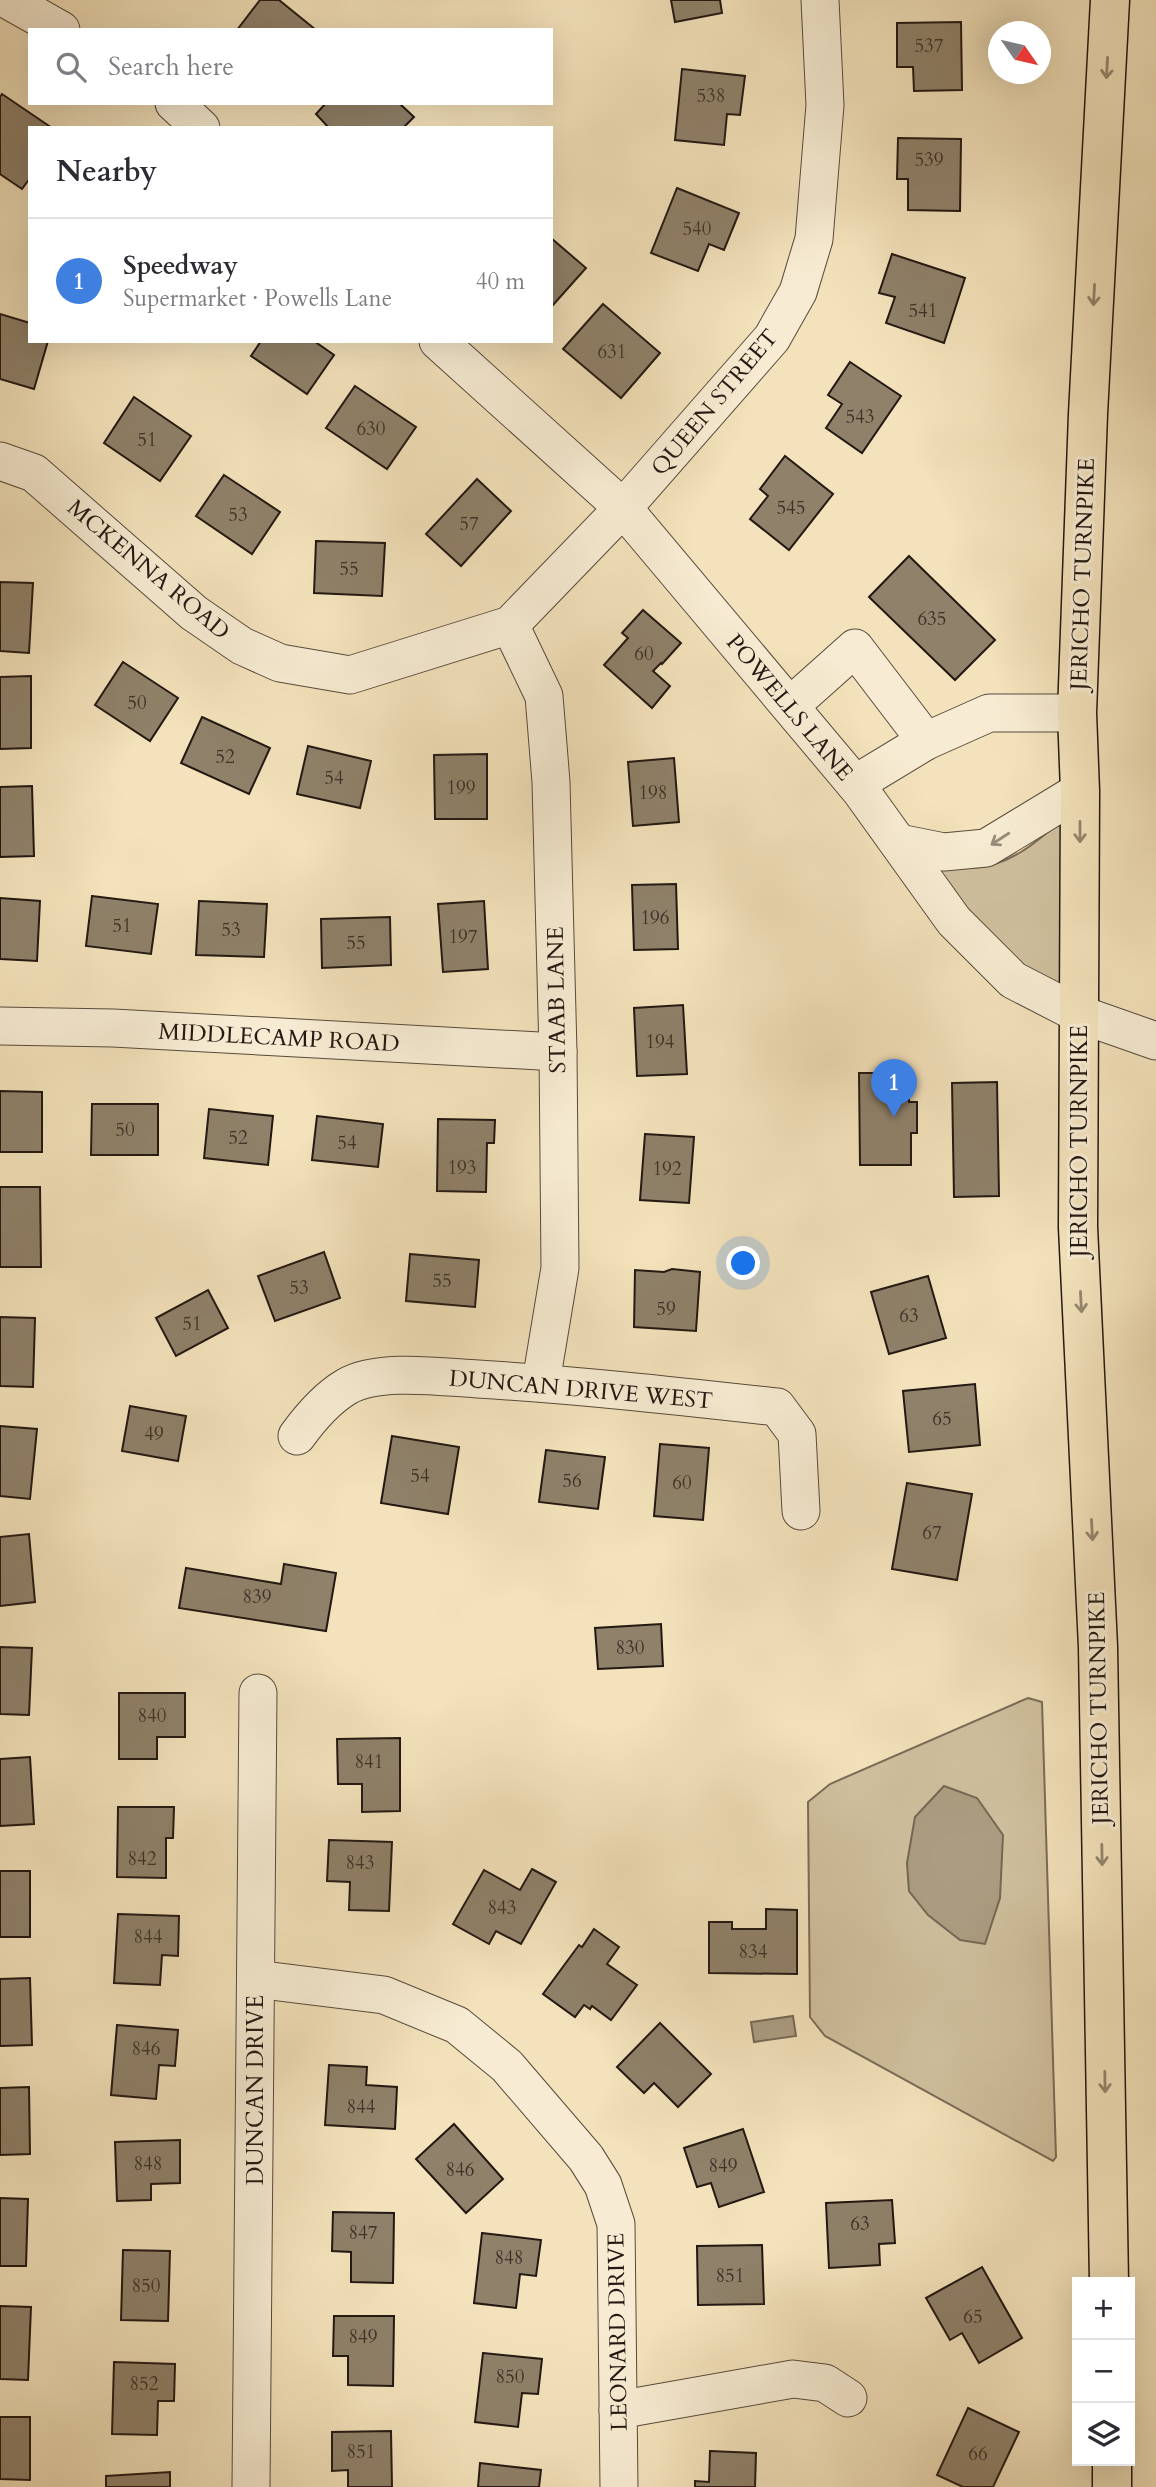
<!DOCTYPE html>
<html lang="en">
<head>
<meta charset="utf-8">
<style>
	body { margin:0; font-family:Cardo,serif; background:#f7f7f7; color:#2b2b33 }
	.controls { position:absolute; right:21px; bottom:21px; display:grid; overflow:hidden; border-radius:0px; box-shadow:0 7px 28px #0002 }
	.controls button { width:63px; height:63px; display:grid; place-items:center; padding:0; border:0; border-bottom:2px solid #e1e1e2; background:#fff; color:#2b2b33; font:35px sans-serif }
	.compass { position:absolute; left:988px; top:21px; width:63px; height:63px; border-radius:50%; background:#fff; box-shadow:0 7px 28px #0002; rotate:124deg }
	.you { position:absolute; left:744px; top:1264px; width:24px; height:24px; margin:-18px; border:5px solid #fff; border-radius:50%; background:#1a73e8; box-shadow:0 0 0 10px #1a73e833 }
	.badge { display:grid; place-items:center; width:46px; height:46px; border-radius:50%; background:#0b8043; color:#fff; font-size:23px; font-weight:700 }
	.pin { position:absolute; translate:-50% -58px; filter:drop-shadow(0 2px 4px #0008) }
	.pin::after { content:''; position:absolute; top:37px; width:24px; height:21px; background:inherit; clip-path:polygon(0 0,100% 0,50% 100%) }
	.list { margin:0; padding:0; list-style:none }
	h2 { display:flex; justify-content:space-between; align-items:center; height:91px; margin:0; padding:0 28px; font-size:30px }
	h2 small { font-size:23px; font-weight:400; color:#7c7c81 }
	.list li { display:grid; grid-template-columns:46px 1fr auto; gap:21px; align-items:center; box-sizing:border-box; height:126px; padding:0 28px; border-top:2px solid #e1e1e2 }
	.list b { display:block; font-size:26px; white-space:nowrap }
	.list p { margin:0; font-size:23px; white-space:nowrap; color:#7c7c81 }
	.list em { font-size:23px; font-style:normal; color:#7c7c81 }
	.icon { flex:none; width:38px; height:38px; fill:none; stroke:currentColor; stroke-width:2; stroke-linecap:round; stroke-linejoin:round }
	.map { position:relative; flex:none; width:1156px; height:2487px; overflow:hidden }
	.search { position:absolute; background:#fff; box-shadow:0 7px 28px #0002; left:28px; top:28px; width:525px; height:77px; display:flex; align-items:center; gap:18px; box-sizing:border-box; padding:0 24px; border-radius:0px; color:#7c7c81; font-size:26px }
	.panel { position:absolute; background:#fff; box-shadow:0 7px 28px #0002; left:28px; top:126px; width:525px; height:217px; border-radius:0px }
	.map>svg:first-child { display:block }
	.green { fill:#d0c09e; stroke:#7a6c58; stroke-width:2 }
	.water { fill:#ac9d82; stroke:#756855; stroke-width:2 }
	.building { fill:#8f816a; stroke:#231812; stroke-width:2 }
	.lines { fill:none; stroke-linecap:round; stroke-linejoin:round }
	.minor-casing { stroke:#574a3c; stroke-width:39 }
	.major-casing { stroke:#231812; stroke-width:41 }
	.minor { stroke:#f7ecd3; stroke-width:37 }
	.major { stroke:#f3e2bb; stroke-width:38 }
	.oneway { stroke:#95876f }
	.oneway2 { stroke:#988d7c }
	.labels { text-anchor:middle; stroke-width:6; stroke-linejoin:round; paint-order:stroke }
	.number-label { font-size:19px; fill:#3e3228 }
	.street-label { font-size:23px; fill:#231812; stroke:#f7ecd3 }
</style>
</head>
<body>
<div class="map">
<svg width="1156" height="2487" viewBox="0 0 1156 2487">
	<rect width="100%" height="100%" fill="#f3e2bb"/>
	<filter id="stains"><feTurbulence type="fractalNoise" baseFrequency=".00286" numOctaves="4"/><feColorMatrix values="0 0 0 0 .2 0 0 0 0 .09 0 0 0 0 .02 0 0 0 .5 -.17"/></filter>
	<radialGradient id="worn" r=".72"><stop offset=".6" stop-color="#630" stop-opacity="0"/><stop offset="1" stop-color="#630" stop-opacity=".3"/></radialGradient>
	<g class="green">
		<path d="M1063,819L1064,994L1017,969L926,861C940,863 955,868 969,868C1007,868 1036,843 1063,819Z"/>
		<path d="M1028,1698L1042,1702L1056,2157L1053,2161L825,2036L810,2017L808,1802L830,1784Z"/>
	</g>
	<g class="water">
		<path d="M944,1786L977,1798L1003,1835L1000,1898L985,1944L960,1940L928,1915L909,1891L907,1863L915,1817Z"/>
		<path d="M793,2016L796,2036L754,2042L751,2022Z"/>
	</g>
	<g class="building">
		<path d="M260,0H279L316,30H237Z"/>
		<path d="M671,0H720L722,13L675,22Z"/>
		<path d="M961,22L962,90L914,91L913,67H897V23Z"/>
		<path d="M682,69L745,76L740,115L727,114L724,145L675,140Z"/>
		<path d="M2,94L52,128H30V178L22,189L0,174V97Z"/>
		<path d="M326,103H399L414,117L403,128H329L316,114Z"/>
		<path d="M898,138L961,139L960,211L908,210V179H897Z"/>
		<path d="M677,188L739,213L724,250L709,244L698,271L651,253Z"/>
		<path d="M551,238L586,268L553,305L551,303Z"/>
		<path d="M892,254L965,278L944,343L886,323L895,297L879,293Z"/>
		<path d="M603,304L660,353L621,398L563,349Z"/>
		<path d="M0,314L30,323V341H48L34,389L0,379Z"/>
		<path d="M261,341H314L334,355L307,394L251,356Z"/>
		<path d="M850,362L901,396L862,453L826,428L842,404L828,395Z"/>
		<path d="M355,386L416,427L387,469L326,428Z"/>
		<path d="M134,397L191,436L160,481L104,443Z"/>
		<path d="M785,456L833,494L789,550L750,519L768,496L760,489Z"/>
		<path d="M224,475L280,512L252,554L196,516Z"/>
		<path d="M477,479L511,511L461,566L426,534Z"/>
		<path d="M316,541L385,543L382,596L314,593Z"/>
		<path d="M909,556L995,640L955,680L869,597Z"/>
		<path d="M0,582L33,583L29,653L0,651Z"/>
		<path d="M643,610L681,643L662,664L661,663L653,671L670,686L652,708L604,665L628,638L622,633Z"/>
		<path d="M123,662L178,698L150,741L95,705Z"/>
		<path d="M31,676V748L0,749V677Z"/>
		<path d="M202,717L270,748L249,794L181,763Z"/>
		<path d="M308,746L371,761L360,808L297,794Z"/>
		<path d="M487,754V819H435L434,755Z"/>
		<path d="M674,758L679,822L633,826L628,762Z"/>
		<path d="M32,786L34,856L0,857V787Z"/>
		<path d="M676,884L678,949L634,950L632,885Z"/>
		<path d="M92,896L158,904L151,954L86,946Z"/>
		<path d="M0,898L40,901L37,961L0,959Z"/>
		<path d="M199,901L267,904L264,957L196,955Z"/>
		<path d="M484,901L488,969L443,972L438,904Z"/>
		<path d="M390,917L391,965L322,968L321,919Z"/>
		<path d="M683,1005L687,1074L637,1076L634,1008Z"/>
		<path d="M859,1073H909V1102H917V1133H911V1165H860Z"/>
		<path d="M997,1082L999,1196L954,1197L952,1083Z"/>
		<path d="M0,1091L42,1092V1152H0Z"/>
		<path d="M92,1104H158V1155H91Z"/>
		<path d="M209,1109L273,1116L268,1165L204,1158Z"/>
		<path d="M317,1116L383,1124L378,1167L312,1160Z"/>
		<path d="M438,1119L495,1120L494,1143H487L486,1192L437,1191Z"/>
		<path d="M645,1134L694,1137L689,1203L640,1200Z"/>
		<path d="M0,1187H40L41,1267H0Z"/>
		<path d="M324,1252L340,1298L275,1321L258,1276Z"/>
		<path d="M410,1254L479,1260L475,1307L406,1301Z"/>
		<path d="M672,1269L700,1272L696,1331L634,1327L635,1270L664,1272Z"/>
		<path d="M928,1276L946,1338L889,1354L871,1292Z"/>
		<path d="M208,1290L228,1328L176,1356L156,1318Z"/>
		<path d="M0,1317L35,1318L33,1387L0,1386Z"/>
		<path d="M975,1384L980,1445L909,1452L903,1391Z"/>
		<path d="M130,1406L186,1416L178,1461L122,1451Z"/>
		<path d="M0,1426L37,1429L30,1499L0,1496Z"/>
		<path d="M392,1436L459,1447L448,1514L381,1503Z"/>
		<path d="M660,1444L709,1448L703,1520L654,1516Z"/>
		<path d="M546,1450L605,1457L598,1509L539,1502Z"/>
		<path d="M907,1483L972,1494L957,1580L892,1569Z"/>
		<path d="M29,1534L35,1602L0,1606V1537Z"/>
		<path d="M284,1564L336,1573L326,1631L179,1608L186,1568L281,1584Z"/>
		<path d="M661,1624L663,1666L598,1669L595,1628Z"/>
		<path d="M0,1647L32,1648L29,1715L0,1714Z"/>
		<path d="M119,1693H185V1737H157V1759H119Z"/>
		<path d="M400,1738V1811L362,1812V1784H338L337,1739Z"/>
		<path d="M30,1757L34,1824L0,1826V1759Z"/>
		<path d="M118,1807H174L173,1838H166V1878L117,1877Z"/>
		<path d="M329,1840L392,1842L389,1911L349,1910L350,1882L327,1881Z"/>
		<path d="M532,1869L556,1882L521,1944L496,1931L489,1944L453,1924L484,1870L520,1890Z"/>
		<rect x="0" y="1871" width="30" height="66"/>
		<path d="M766,1909L797,1910V1974L709,1973V1922H732V1929H766Z"/>
		<path d="M118,1914L179,1916L178,1956L162,1955L160,1985L114,1983Z"/>
		<path d="M594,1929L619,1947L607,1964L637,1985L611,2020L592,2006L590,2009L584,2005L575,2017L543,1994L579,1945L582,1947Z"/>
		<path d="M30,1978L32,2045L0,2046V1979Z"/>
		<path d="M660,2023L711,2074L678,2107L654,2083L644,2093L617,2067Z"/>
		<path d="M117,2025L178,2030L175,2066L159,2065L156,2099L111,2095Z"/>
		<path d="M329,2065L367,2067L366,2085L397,2087L395,2129L325,2125Z"/>
		<path d="M29,2087L30,2154L0,2155V2088Z"/>
		<path d="M454,2124L503,2179L466,2213L416,2159Z"/>
		<path d="M743,2129L764,2192L719,2207L711,2183L697,2187L684,2148Z"/>
		<path d="M180,2140V2183L151,2184V2200L117,2201L115,2142Z"/>
		<path d="M0,2198L28,2199L26,2266H0Z"/>
		<path d="M892,2200L895,2243L879,2244L880,2265L829,2268L826,2203Z"/>
		<path d="M333,2212L394,2213L393,2283L351,2282V2252L332,2251Z"/>
		<path d="M482,2233L541,2240L536,2276L520,2274L516,2308L474,2303Z"/>
		<path d="M762,2245L764,2304L698,2305L697,2246Z"/>
		<path d="M123,2250L170,2251L168,2321L121,2320Z"/>
		<path d="M982,2267L1022,2338L979,2363L962,2333L950,2340L926,2298Z"/>
		<path d="M0,2306L31,2307L28,2380L0,2379Z"/>
		<path d="M334,2316H394L393,2386L348,2385V2356H333Z"/>
		<path d="M483,2353L542,2359L538,2394L522,2393L518,2427L475,2422Z"/>
		<path d="M114,2362L175,2364L174,2401H158L157,2435L112,2434Z"/>
		<path d="M968,2408L1019,2432L993,2487H963L937,2475Z"/>
		<path d="M0,2417H30V2480L0,2479Z"/>
		<path d="M391,2431L392,2487H348V2470L332,2471V2432Z"/>
		<path d="M710,2451L756,2453L755,2487H695V2481L709,2482Z"/>
		<path d="M480,2463L541,2470L539,2487H478Z"/>
		<path d="M170,2472V2487H106V2476Z"/>
	</g>
	<g class="lines">
		<defs>
			<g id="minor">
				<path d="M8,0L61,30"/>
				<path d="M174,103L201,128"/>
				<path d="M438,341L623,508L860,790L954,921L1013,980L1079,1014L1156,1041"/>
				<path d="M0,461L34,473L194,613L242,646L280,663L350,675L510,625L623,508L772,338L798,292L814,239L825,105L820,0"/>
				<path d="M510,625L544,696L551,782L558,1052L560,1268L541,1382"/>
				<path d="M790,706L855,648L926,741"/>
				<path d="M855,784L926,741L989,713H1077"/>
				<path d="M899,843L944,852L986,848L1080,791"/>
				<path d="M0,1026L113,1028L558,1052"/>
				<path d="M297,1436C310,1418 326,1399 346,1387C377,1368 442,1377 478,1379C578,1385 677,1396 777,1407L797,1434L801,1511"/>
				<path d="M256,1979L384,1995L457,2025L507,2066L586,2158L603,2185L616,2224L619,2487"/>
				<path d="M618,2410L793,2379L825,2383L848,2398"/>
				<path d="M251,2487L258,1693"/>
			</g>
			<g id="major">
				<path d="M1109,2282L1098,1647L1078,1227L1080,791L1077,713L1088,414L1110,0"/>
				<path d="M1112,2461V2487"/>
			</g>
		</defs>
		<use href="#minor" class="minor-casing"/>
		<use href="#major" class="major-casing"/>
		<use href="#minor" class="minor"/>
		<use href="#major" class="major"/>
	</g>
	<defs><path id="oneway-shaft" d="M-6 0H5M1.5-3L5.5 0L1.5 3" fill="none" stroke-width="1.6" stroke-linecap="round" stroke-linejoin="round" transform="scale(1.75)"/></defs>
	<g class="oneway">
		<use href="#oneway-shaft" transform="translate(1107 68) rotate(93)"/>
		<use href="#oneway-shaft" transform="translate(1094 295) rotate(93)"/>
		<use href="#oneway-shaft" transform="translate(1080 832) rotate(90)"/>
		<use href="#oneway-shaft" transform="translate(1081 1302) rotate(87)"/>
		<use href="#oneway-shaft" transform="translate(1092 1530) rotate(87)"/>
		<use href="#oneway-shaft" transform="translate(1102 1855) rotate(89)"/>
		<use href="#oneway-shaft" transform="translate(1105 2082) rotate(89)"/>
	</g>
	<use class="oneway2" href="#oneway-shaft" transform="translate(1000 839) rotate(147)"/>
	<g class="labels">
		<g class="number-label">
			<text x="929" y="52">537</text>
			<text x="711" y="102">538</text>
			<text x="929" y="166">539</text>
			<text x="697" y="235">540</text>
			<text x="923" y="317">541</text>
			<text x="612" y="358">631</text>
			<text x="860" y="423">543</text>
			<text x="371" y="435">630</text>
			<text x="147" y="446">51</text>
			<text x="791" y="514">545</text>
			<text x="238" y="521">53</text>
			<text x="469" y="530">57</text>
			<text x="349" y="575">55</text>
			<text x="932" y="625">635</text>
			<text x="644" y="660">60</text>
			<text x="137" y="709">50</text>
			<text x="225" y="763">52</text>
			<text x="334" y="784">54</text>
			<text x="461" y="794">199</text>
			<text x="653" y="799">198</text>
			<text x="655" y="924">196</text>
			<text x="122" y="932">51</text>
			<text x="231" y="936">53</text>
			<text x="463" y="943">197</text>
			<text x="356" y="949">55</text>
			<text x="660" y="1048">194</text>
			<text x="125" y="1136">50</text>
			<text x="238" y="1144">52</text>
			<text x="347" y="1149">54</text>
			<text x="462" y="1174">193</text>
			<text x="667" y="1175">192</text>
			<text x="442" y="1287">55</text>
			<text x="299" y="1294">53</text>
			<text x="666" y="1315">59</text>
			<text x="909" y="1322">63</text>
			<text x="192" y="1330">51</text>
			<text x="942" y="1425">65</text>
			<text x="154" y="1440">49</text>
			<text x="420" y="1482">54</text>
			<text x="572" y="1487">56</text>
			<text x="682" y="1489">60</text>
			<text x="932" y="1539">67</text>
			<text x="257" y="1603">839</text>
			<text x="630" y="1654">830</text>
			<text x="152" y="1722">840</text>
			<text x="369" y="1768">841</text>
			<text x="142" y="1865">842</text>
			<text x="360" y="1869">843</text>
			<text x="502" y="1914">843</text>
			<text x="148" y="1943">844</text>
			<text x="753" y="1958">834</text>
			<text x="146" y="2055">846</text>
			<text x="361" y="2113">844</text>
			<text x="148" y="2170">848</text>
			<text x="723" y="2172">849</text>
			<text x="460" y="2176">846</text>
			<text x="860" y="2230">63</text>
			<text x="363" y="2239">847</text>
			<text x="509" y="2264">848</text>
			<text x="730" y="2282">851</text>
			<text x="146" y="2292">850</text>
			<text x="973" y="2323">65</text>
			<text x="363" y="2343">849</text>
			<text x="510" y="2383">850</text>
			<text x="144" y="2390">852</text>
			<text x="361" y="2458">851</text>
			<text x="978" y="2460">66</text>
		</g>
		<g class="street-label">
			<text transform="translate(714 402) rotate(-50)" y="8">QUEEN STREET</text>
			<text transform="translate(149 569) rotate(40)" y="8">MCKENNA ROAD</text>
			<text transform="translate(1082 574) rotate(-88)" y="8">JERICHO TURNPIKE</text>
			<text transform="translate(790 707) rotate(50)" y="8">POWELLS LANE</text>
			<text transform="translate(556 1000) rotate(-91)" y="8">STAAB LANE</text>
			<text transform="translate(279 1037) rotate(3)" y="8">MIDDLECAMP ROAD</text>
			<text transform="translate(1079 1141) rotate(-90)" y="8">JERICHO TURNPIKE</text>
			<text transform="translate(581 1389) rotate(5)" y="8">DUNCAN DRIVE WEST</text>
			<text transform="translate(1098 1708) rotate(-91)" y="8">JERICHO TURNPIKE</text>
			<text transform="translate(255 2090) rotate(-90)" y="8">DUNCAN DRIVE</text>
			<text transform="translate(617 2332) rotate(-91)" y="8">LEONARD DRIVE</text>
		</g>
	</g>
	<rect width="100%" height="100%" filter="url(#stains)"/>
	<rect width="100%" height="100%" fill="url(#worn)"/>
</svg>
<div class="controls">
<button>+</button>
<button>−</button>
<button><svg class="icon" aria-label="layers" viewBox="0 0 24 24"><path d="M12 4l9 5-9 5-9-5zM3 14l9 5 9-5"/></svg></button>
</div>
<svg class="compass" viewBox="-18 -18 36 36"><path d="M0-13l5 13h-10z" fill="#e53935"/><path d="M0 13l5-13h-10z" fill="#7c7c81"/></svg>
<div class="you"></div>
<div class="pin badge" style="left:894px;top:1117px;background:#3f7fe0">1</div>
<div class="search"><svg class="icon" aria-label="search" viewBox="0 0 24 24"><circle cx="10" cy="10" r="6"/><path d="M15 15l6 6"/></svg>Search here</div>
<section class="panel">
<h2>Nearby<small></small></h2>
<ul class="list">
<li><span class="badge" style="background:#3f7fe0">1</span><div><b>Speedway</b><p>Supermarket · Powells Lane</p></div><em>40 m</em></li>
</ul>
</section>
</div>
</body>
</html>
